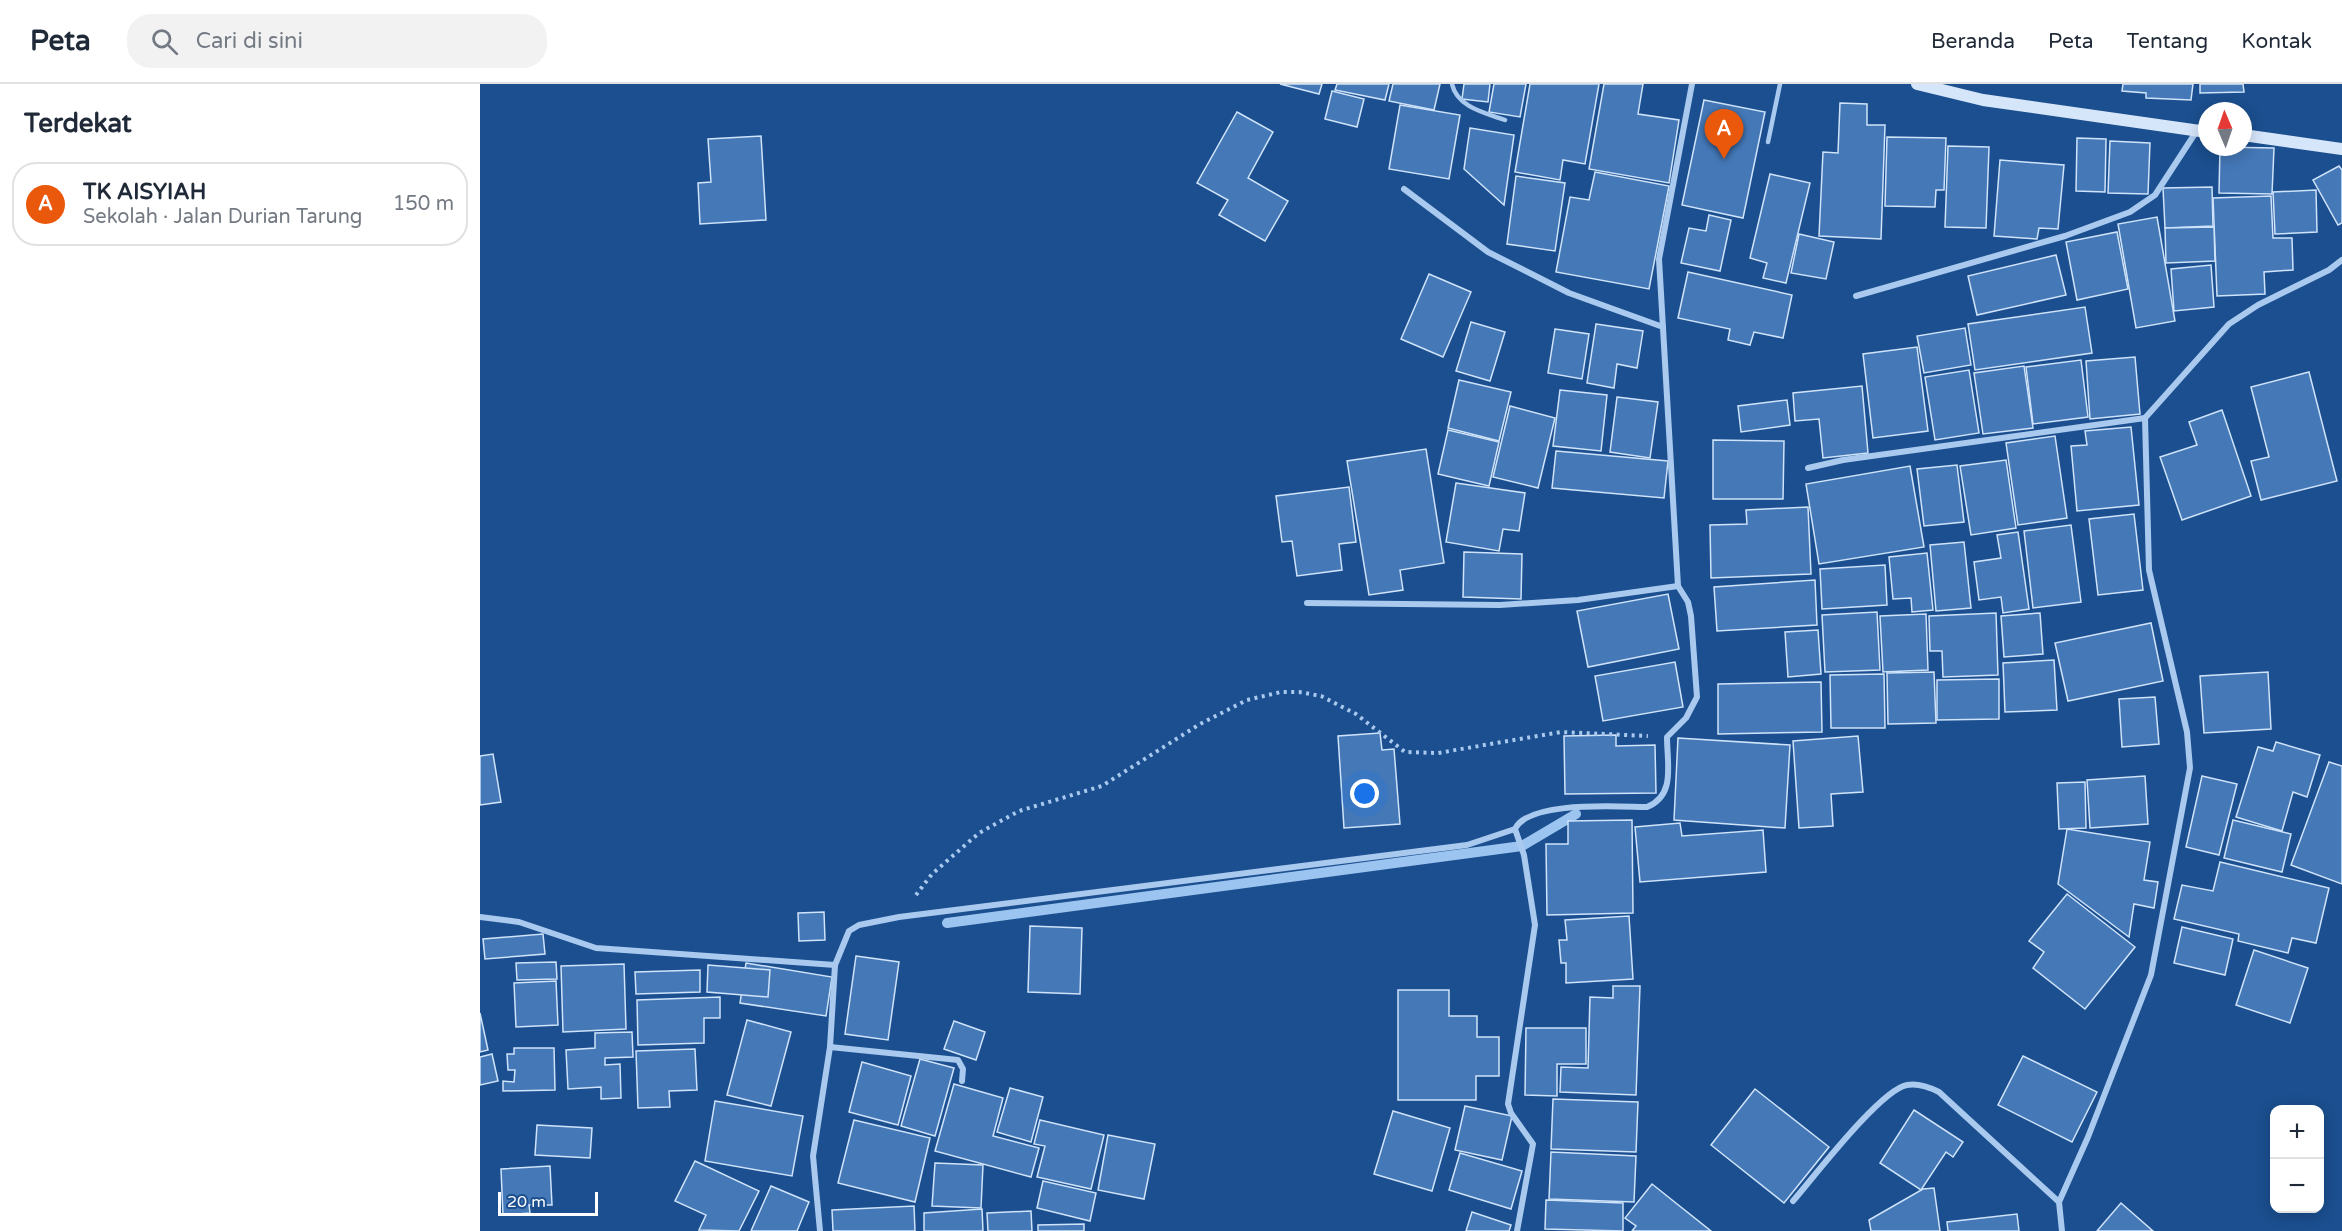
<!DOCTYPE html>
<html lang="id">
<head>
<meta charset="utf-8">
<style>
	body { margin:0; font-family:"Varela Round",sans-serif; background:#f2f2f3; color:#1f2937 }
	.controls { position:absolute; right:18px; bottom:18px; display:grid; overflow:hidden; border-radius:12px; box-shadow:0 3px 15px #0003 }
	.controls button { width:54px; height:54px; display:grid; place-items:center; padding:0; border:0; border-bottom:2px solid #e0e1e3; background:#fff; color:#1f2937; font:30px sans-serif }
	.compass { position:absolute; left:1718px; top:18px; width:54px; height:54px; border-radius:50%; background:#fff; box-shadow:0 3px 15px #0003; rotate:358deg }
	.scale { position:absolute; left:18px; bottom:15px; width:100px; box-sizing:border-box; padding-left:6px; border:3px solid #fff; border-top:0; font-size:16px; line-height:21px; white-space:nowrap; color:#fff; -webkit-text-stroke:4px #1b4f8f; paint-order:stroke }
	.you { position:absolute; left:885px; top:710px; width:21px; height:21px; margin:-15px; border:4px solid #fff; border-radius:50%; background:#1a73e8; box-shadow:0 0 0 9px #1a73e833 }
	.badge { display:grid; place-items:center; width:39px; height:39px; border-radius:50%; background:#ea580c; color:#fff; font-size:20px; font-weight:700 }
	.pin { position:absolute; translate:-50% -50px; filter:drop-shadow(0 2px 3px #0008) }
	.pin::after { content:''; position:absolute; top:32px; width:21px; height:18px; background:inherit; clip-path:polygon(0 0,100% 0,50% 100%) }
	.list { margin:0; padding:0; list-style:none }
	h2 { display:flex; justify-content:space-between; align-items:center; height:78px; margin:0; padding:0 24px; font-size:26px }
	h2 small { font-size:20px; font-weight:400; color:#747a83 }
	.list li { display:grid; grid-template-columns:39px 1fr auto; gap:18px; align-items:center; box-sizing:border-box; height:84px; margin:0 12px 12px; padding:0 12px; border:2px solid #e0e1e3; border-radius:24px }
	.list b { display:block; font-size:22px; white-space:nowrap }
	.list p { margin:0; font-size:20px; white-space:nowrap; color:#747a83 }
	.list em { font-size:20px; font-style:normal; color:#747a83 }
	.icon { flex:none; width:33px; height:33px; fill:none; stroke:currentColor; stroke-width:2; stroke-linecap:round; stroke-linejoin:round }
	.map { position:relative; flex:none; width:1862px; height:1147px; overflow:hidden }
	header { display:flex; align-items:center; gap:36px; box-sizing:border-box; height:84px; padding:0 30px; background:#fff; border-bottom:2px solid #e0e1e3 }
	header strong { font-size:28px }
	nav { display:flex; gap:33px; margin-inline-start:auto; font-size:21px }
	.search { width:420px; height:54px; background:#f2f2f3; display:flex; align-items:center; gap:15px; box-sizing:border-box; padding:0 21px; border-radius:24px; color:#747a83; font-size:22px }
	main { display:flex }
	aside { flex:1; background:#fff }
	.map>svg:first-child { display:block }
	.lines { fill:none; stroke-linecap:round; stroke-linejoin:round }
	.stream { stroke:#9cc4f0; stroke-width:10 }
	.building { fill:#4478b7; stroke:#cfe3fa; stroke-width:1.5 }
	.path { stroke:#a9c9ee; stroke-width:4; stroke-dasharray:3 4.5; stroke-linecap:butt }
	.lane { stroke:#a9c9ee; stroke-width:4.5 }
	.street { stroke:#a9c9ee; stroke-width:6 }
	.secondary { stroke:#d6e6fa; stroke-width:12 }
</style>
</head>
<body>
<header>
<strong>Peta</strong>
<div class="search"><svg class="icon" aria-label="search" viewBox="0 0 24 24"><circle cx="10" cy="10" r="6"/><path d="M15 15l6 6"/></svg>Cari di sini</div>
<nav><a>Beranda</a><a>Peta</a><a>Tentang</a><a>Kontak</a></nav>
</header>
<main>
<aside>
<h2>Terdekat<small></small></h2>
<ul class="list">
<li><span class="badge">A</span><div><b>TK AISYIAH</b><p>Sekolah · Jalan Durian Tarung</p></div><em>150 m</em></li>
</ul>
</aside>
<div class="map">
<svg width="1862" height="1147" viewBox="0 0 1862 1147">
	<rect width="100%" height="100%" fill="#1b4f8f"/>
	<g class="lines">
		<path class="stream" d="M467,839L1042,762L1096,730"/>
	</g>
	<g class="building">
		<path d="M800,0H842L839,10Z"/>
		<path d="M857,0H909L905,16L855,6Z"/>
		<path d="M913,0H960L954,26L909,17Z"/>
		<path d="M984,0H1010L1008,18L982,15Z"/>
		<path d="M1014,0H1046L1040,33L1009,28Z"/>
		<path d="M1050,0H1119L1105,80L1083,76L1080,96L1035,88Z"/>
		<path d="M1124,0H1163L1158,30L1199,36L1189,99L1109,85Z"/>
		<path d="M1643,0H1713L1711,16L1666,14V9L1642,7Z"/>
		<path d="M1720,0H1763L1764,8L1720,9Z"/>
		<path d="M852,7L884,15L877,43L845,35Z"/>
		<path d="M1224,16L1285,28L1263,134L1202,121Z"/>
		<path d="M1360,19L1387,20V41H1405L1401,155L1339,152L1343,68L1358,69Z"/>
		<path d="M920,21L980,31L969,95L909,85Z"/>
		<path d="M757,28L793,48L768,94L808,117L785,157L739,131L748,116L717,99Z"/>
		<path d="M990,44L1034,51L1024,121L984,85Z"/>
		<path d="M281,52L286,136L220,140L218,99L231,98L228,55Z"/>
		<path d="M1407,53L1466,54L1464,106H1456L1455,123L1405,122Z"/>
		<path d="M1597,54L1626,55L1625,108L1596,107Z"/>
		<path d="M1630,57L1670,59L1668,110L1628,109Z"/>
		<path d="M1468,62L1509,63L1506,144L1465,143Z"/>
		<path d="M1740,63L1794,64L1792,110L1739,109Z"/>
		<path d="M1520,76L1584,81L1578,145L1559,144L1557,155L1514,152Z"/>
		<path d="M1859,82L1862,86V139L1858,141L1833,96Z"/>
		<path d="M1115,88L1189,102L1169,205L1076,188L1090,113L1109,116Z"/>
		<path d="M1290,90L1330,99L1306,199L1283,194L1287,179L1270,174Z"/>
		<path d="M1036,92L1085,99L1075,167L1027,160Z"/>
		<path d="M1732,103L1733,142L1685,144L1683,104Z"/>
		<path d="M1836,106L1837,148L1795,150L1793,108Z"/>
		<path d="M1791,112L1793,154H1812L1813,186L1784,188L1785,210L1737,212L1733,114Z"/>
		<path d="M1229,131L1251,136L1240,187L1201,179L1209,144L1226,147Z"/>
		<path d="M1677,133L1695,237L1656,244L1638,140Z"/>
		<path d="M1734,143L1735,177L1686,179L1685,144Z"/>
		<path d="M1637,148L1648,205L1597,216L1586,158Z"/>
		<path d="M1319,150L1354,158L1346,195L1311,189Z"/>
		<path d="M1576,171L1586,211L1497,231L1488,192Z"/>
		<path d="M1731,181L1734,223L1694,227L1691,185Z"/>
		<path d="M1208,188L1312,211L1303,254L1274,248L1270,261L1248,256L1250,245L1198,234Z"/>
		<path d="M949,190L991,208L963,273L921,255Z"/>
		<path d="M1605,223L1612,269L1495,286L1488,240Z"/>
		<path d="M991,238L1025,248L1010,297L976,287Z"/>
		<path d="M1116,240L1163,247L1157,284L1137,280L1134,304L1107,299Z"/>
		<path d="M1485,244L1491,281L1444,289L1437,252Z"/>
		<path d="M1075,245L1109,250L1102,295L1068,289Z"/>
		<path d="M1437,263L1448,347L1393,354L1383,270Z"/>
		<path d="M1655,273L1660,330L1610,335L1606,277Z"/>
		<path d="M1601,276L1608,333L1553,340L1546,283Z"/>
		<path d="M1544,282L1553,344L1503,350L1494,289Z"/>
		<path d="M1489,286L1499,349L1455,356L1445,293Z"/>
		<path d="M1829,288L1857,397L1781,416L1771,377L1789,373L1771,303Z"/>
		<path d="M979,296L1031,308L1019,357L968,344Z"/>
		<path d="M1382,302L1388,369L1343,374L1339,335L1315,337L1313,309Z"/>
		<path d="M1080,306L1127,311L1121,367L1073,362Z"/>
		<path d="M1137,313L1178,318L1170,374L1130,368Z"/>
		<path d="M1307,316L1310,341L1261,348L1258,322Z"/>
		<path d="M1030,322L1075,334L1058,404L1013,393Z"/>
		<path d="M1742,326L1771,412L1702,436L1680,373L1717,361L1709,338Z"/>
		<path d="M1651,343L1659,421L1597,427L1591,362L1607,361L1605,347Z"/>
		<path d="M968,346L1019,358L1009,402L958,390Z"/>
		<path d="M1575,352L1587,434L1538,441L1526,359Z"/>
		<path d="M1233,356L1304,357L1303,415H1233Z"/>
		<path d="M946,365L964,479L920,486L923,506L889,511L867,377Z"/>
		<path d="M1076,367L1188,377L1184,414L1072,404Z"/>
		<path d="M1526,376L1536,444L1491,451L1480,382Z"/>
		<path d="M1477,381L1484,438L1444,442L1437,385Z"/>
		<path d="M1430,382L1444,463L1339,480L1326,400Z"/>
		<path d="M976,399L1045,409L1039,447L1023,445L1019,467L966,458Z"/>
		<path d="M869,403L876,458L859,460L862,486L817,492L812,457L802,458L796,412Z"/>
		<path d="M1328,423L1331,490L1231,494L1230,441L1267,440L1266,426Z"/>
		<path d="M1654,430L1663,506L1618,511L1609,435Z"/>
		<path d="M1591,441L1601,518L1553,524L1544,447Z"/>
		<path d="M1538,448L1549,525L1523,529L1521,513L1499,516L1494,478L1521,474L1517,451Z"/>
		<path d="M1484,458L1491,524L1456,527L1450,461Z"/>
		<path d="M984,468L1042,470L1041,515L983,513Z"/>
		<path d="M1447,469L1453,526L1432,528L1431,514L1413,515L1409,473Z"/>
		<path d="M1405,481L1407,521L1342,525L1340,485Z"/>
		<path d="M1335,496L1337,541L1237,547L1234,503Z"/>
		<path d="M1188,510L1199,565L1108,583L1097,527Z"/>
		<path d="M1397,528L1400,586L1345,588L1342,531Z"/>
		<path d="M1516,529L1518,591L1463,593L1462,567H1450L1449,532Z"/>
		<path d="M1560,529L1563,570L1524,573L1521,532Z"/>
		<path d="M1446,530L1448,586L1403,588L1400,532Z"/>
		<path d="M1671,539L1683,597L1588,617L1575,559Z"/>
		<path d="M1338,546L1341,590L1308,593L1305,548Z"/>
		<path d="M1574,576L1577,626L1525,628L1523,579Z"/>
		<path d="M1195,578L1203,623L1123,637L1115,592Z"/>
		<path d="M1454,588L1456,639L1408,640L1407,589Z"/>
		<path d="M1788,588L1791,645L1724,649L1720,592Z"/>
		<path d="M1404,590L1405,644H1351L1350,591Z"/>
		<path d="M1519,595V635L1457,636V596Z"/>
		<path d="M1341,598L1342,648L1238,650V600Z"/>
		<path d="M1675,613L1679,660L1642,663L1639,615Z"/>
		<path d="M900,649L902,666L914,665L920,740L864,744L858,652Z"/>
		<path d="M1136,651V662L1175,661L1176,709L1085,710L1084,652Z"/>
		<path d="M1378,652L1383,708L1351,710L1353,742L1319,744L1313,657Z"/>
		<path d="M1198,654L1310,661L1305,744L1194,736Z"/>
		<path d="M1796,658L1840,671L1827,713L1813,708L1802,747L1756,733L1778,663L1793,667Z"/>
		<path d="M13,670L21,718L0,721V672Z"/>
		<path d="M1849,678L1862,682V800L1811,781Z"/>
		<path d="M1665,692L1668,740L1610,744L1607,696Z"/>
		<path d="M1722,692L1757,700L1739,771L1706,763Z"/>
		<path d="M1605,698L1606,744L1579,745L1577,699Z"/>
		<path d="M1152,736L1153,829L1067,831L1066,760H1088V737Z"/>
		<path d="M1753,736L1811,750L1802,788L1744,774Z"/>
		<path d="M1200,739L1202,752L1283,746L1286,788L1160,798L1155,743Z"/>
		<path d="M1587,745L1670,758L1664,796L1678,798L1674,824L1654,820L1649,853L1578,800Z"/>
		<path d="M1740,778L1849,804L1836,859L1812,854L1808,869L1758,857L1759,850L1694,835L1702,801L1733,807Z"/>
		<path d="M1587,810L1655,863L1605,925L1553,884L1564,868L1549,857Z"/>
		<path d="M344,828L345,856L319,857L318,829Z"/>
		<path d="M1149,832L1153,895L1086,899V879H1081L1079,856H1087L1085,836Z"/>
		<path d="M550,842L602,844L600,910L548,908Z"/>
		<path d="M1702,843L1753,855L1745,891L1694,879Z"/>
		<path d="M63,850L65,870L5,875L3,855Z"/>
		<path d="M1774,866L1828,884L1810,939L1756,921Z"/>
		<path d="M376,872L419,878L408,956L365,950Z"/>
		<path d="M76,878L77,895L37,896L36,879Z"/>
		<path d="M266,879L352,893L346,932L260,919Z"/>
		<path d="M144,880L146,945L83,948L81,882Z"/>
		<path d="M228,881L290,886L288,913L227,908Z"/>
		<path d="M220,886V908L156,910L155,888Z"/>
		<path d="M76,897L78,941L36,943L34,899Z"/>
		<path d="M1133,902H1160L1156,1011L1080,1008L1081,983L1108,984L1110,913L1133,914Z"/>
		<path d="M918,906H969V932H997V953H1019V992H996V1016H918Z"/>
		<path d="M240,913V934H224V959L158,961L157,916Z"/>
		<path d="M0,929L8,966L0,968Z"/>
		<path d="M267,936L311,948L291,1022L247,1011Z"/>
		<path d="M474,937L505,948L496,976L464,965Z"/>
		<path d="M1046,944H1106V980H1077V1012L1045,1011Z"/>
		<path d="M152,948L153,973L125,974V981L140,980L141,1014L121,1015V1003L88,1005L86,966L115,964V949Z"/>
		<path d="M34,964H74L75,1006L23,1007V997L34,998L35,986H28L27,970H34Z"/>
		<path d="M215,965L217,1006L189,1007L190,1023L158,1024L156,967Z"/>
		<path d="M12,970L18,997L0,1001V973Z"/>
		<path d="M1543,972L1617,1008L1592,1058L1518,1021Z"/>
		<path d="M440,975L474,984L455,1052L421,1042Z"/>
		<path d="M382,978L431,992L418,1041L369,1028Z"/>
		<path d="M474,1000L523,1014L513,1052L559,1064L551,1093L455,1067Z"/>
		<path d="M530,1004L563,1013L551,1058L517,1048Z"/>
		<path d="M1275,1005L1349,1063L1304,1119L1231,1061Z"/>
		<path d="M1073,1015L1158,1018L1156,1068L1071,1065Z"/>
		<path d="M235,1017L323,1032L312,1092L225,1077Z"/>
		<path d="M985,1022L1032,1032L1022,1076L975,1066Z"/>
		<path d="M1434,1026L1483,1058L1473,1073L1466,1068L1441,1106L1400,1079Z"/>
		<path d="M913,1027L970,1044L952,1107L894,1090Z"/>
		<path d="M374,1036L450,1054L435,1118L358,1099Z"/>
		<path d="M560,1036L624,1051L611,1105L557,1093L565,1062L554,1060Z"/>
		<path d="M57,1041L112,1044L110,1074L55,1071Z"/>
		<path d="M628,1051L675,1060L664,1115L618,1106Z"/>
		<path d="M1071,1068L1156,1072L1154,1118L1069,1115Z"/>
		<path d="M980,1069L1042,1087L1031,1125L969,1106Z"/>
		<path d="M215,1077L279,1107L259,1147L219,1146L226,1131L195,1117Z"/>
		<path d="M455,1079L503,1081L501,1124L452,1122Z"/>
		<path d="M70,1082L72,1121H49L50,1129L23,1131L21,1085Z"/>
		<path d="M563,1097L616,1109L610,1137L557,1124Z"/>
		<path d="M1172,1100L1231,1147H1152L1156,1142L1145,1134Z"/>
		<path d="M291,1102L329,1118L317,1147H271Z"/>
		<path d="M1454,1104L1460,1147H1391L1389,1136L1443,1105Z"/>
		<path d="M1066,1116L1143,1119V1147L1065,1145Z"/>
		<path d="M1641,1119L1673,1147H1617Z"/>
		<path d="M434,1122L435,1147H353L352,1126Z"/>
		<path d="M502,1125L503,1147H444V1129Z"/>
		<path d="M551,1127L552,1147H508L507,1129Z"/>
		<path d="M992,1128L1031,1141L1029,1147H986Z"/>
		<path d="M1537,1130L1539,1147H1468L1467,1138Z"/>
		<path d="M604,1140V1147H558V1141Z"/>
	</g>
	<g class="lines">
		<path class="path" d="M436,811L452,790L499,749L539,727L622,702L720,640L767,616L801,608H819L841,612L876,630L925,668L958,669L1081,648L1168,652"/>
		<g class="lane">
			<path d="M972,0C977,23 1005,29 1025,36"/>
			<path d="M1288,58L1300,0"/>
		</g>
		<g class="street">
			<path d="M924,105L1008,168L1089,209L1183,243"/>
			<path d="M1376,212L1585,152L1650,128L1675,111L1716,48"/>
			<path d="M1665,334L1749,240L1778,221L1849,186L1862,176"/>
			<path d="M1328,384L1363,376L1665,334L1669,486L1707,648L1710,684L1671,891L1608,1053L1579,1118L1582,1147"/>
			<path d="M827,519L1020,521L1098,516L1198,502"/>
			<path d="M0,833L39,838L116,864L355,881"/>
			<path d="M350,963L478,976L483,985L482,997"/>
			<path d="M1313,1117C1334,1093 1400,1006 1427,1001C1438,999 1449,1003 1459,1008L1579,1118"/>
			<path d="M340,1147L333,1072L350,963L355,881L369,847L379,841L419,833L987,761L1035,745"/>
			<path d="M1037,1147L1053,1060L1031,1029L1028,1020L1055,841L1044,771L1035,745C1049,716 1139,723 1167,723C1196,711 1187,680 1187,653L1206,634L1217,613L1211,532L1208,518L1198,502L1179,175L1212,0"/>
		</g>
		<g class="secondary">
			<path d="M1437,0L1503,16L1727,48"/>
			<path d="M1763,51L1862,65"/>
		</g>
	</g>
</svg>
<div class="controls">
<button>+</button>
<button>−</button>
</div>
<svg class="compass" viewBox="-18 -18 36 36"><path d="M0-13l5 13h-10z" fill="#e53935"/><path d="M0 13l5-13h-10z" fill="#747a83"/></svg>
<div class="scale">20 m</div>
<div class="you"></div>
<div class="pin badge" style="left:1244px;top:75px">A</div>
</div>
</main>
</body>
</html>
